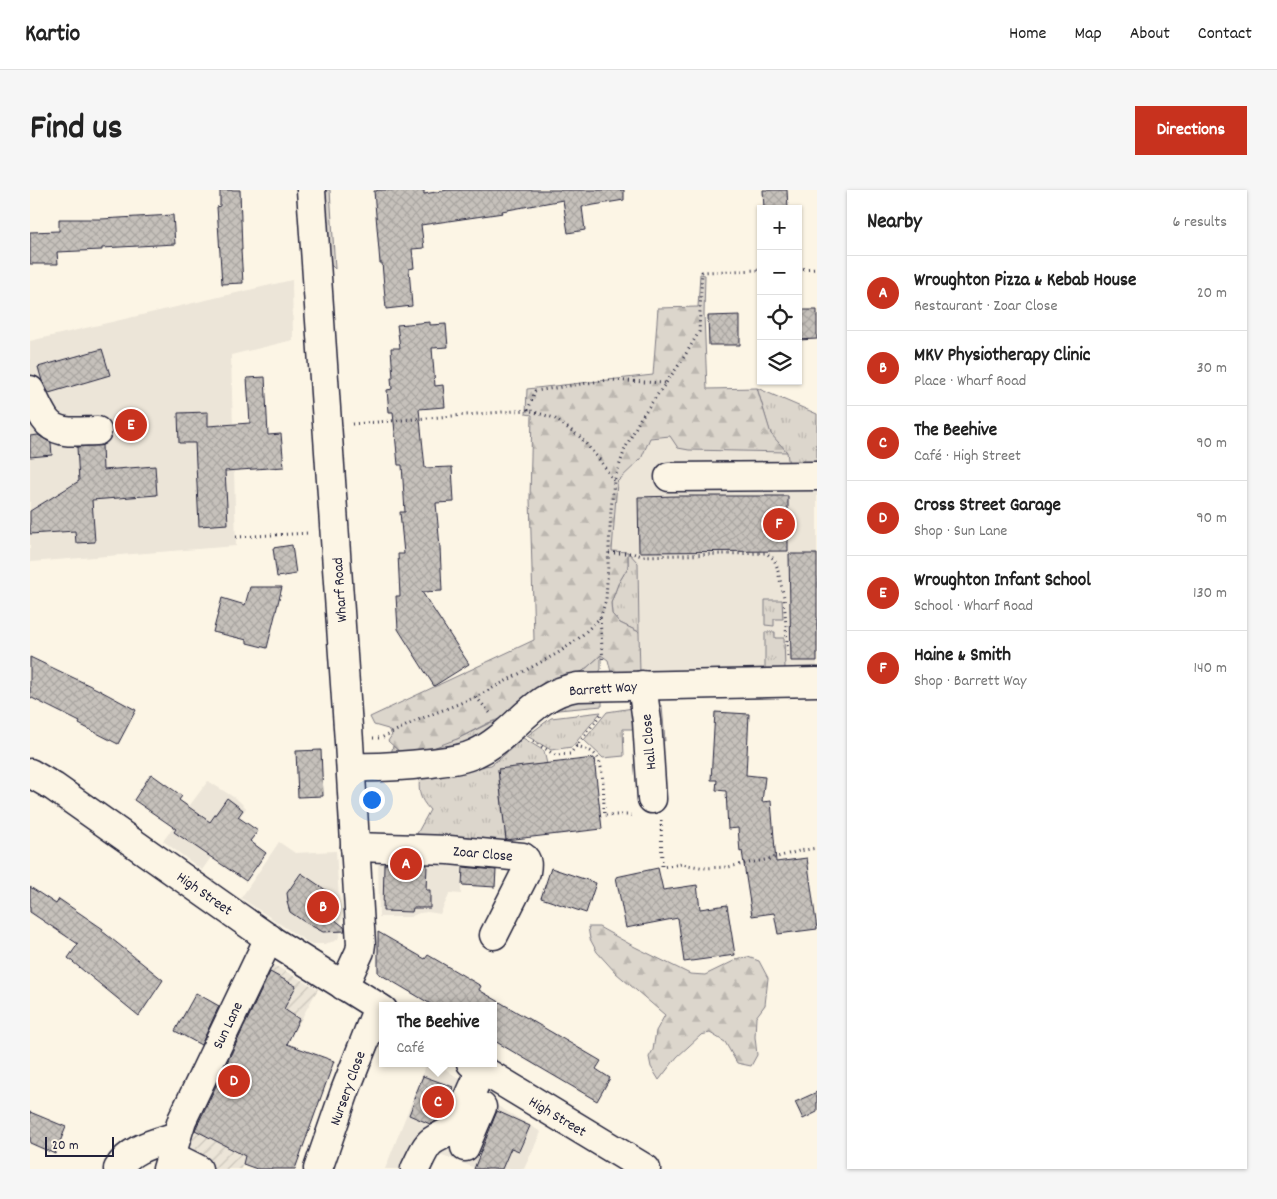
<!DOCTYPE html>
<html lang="en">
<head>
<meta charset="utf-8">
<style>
	body { margin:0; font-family:Dekko,sans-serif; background:#f6f6f6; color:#222 }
	.controls { position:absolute; right:15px; top:15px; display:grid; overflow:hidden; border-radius:0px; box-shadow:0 1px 4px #0004 }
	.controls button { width:45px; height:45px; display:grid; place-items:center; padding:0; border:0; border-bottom:1px solid #e0e0e0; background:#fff; color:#222; font:25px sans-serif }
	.scale { position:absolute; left:15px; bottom:12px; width:69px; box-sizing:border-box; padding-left:5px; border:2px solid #22223b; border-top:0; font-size:14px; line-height:18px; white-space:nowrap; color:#22223b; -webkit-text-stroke:4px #fcf5e5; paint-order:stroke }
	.you { position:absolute; left:341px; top:609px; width:18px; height:18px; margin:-12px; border:4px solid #fff; border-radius:50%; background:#1a73e8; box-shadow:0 0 0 8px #1a73e833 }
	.badge { display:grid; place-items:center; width:32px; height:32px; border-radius:50%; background:#c8321e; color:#fff; font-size:16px; font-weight:700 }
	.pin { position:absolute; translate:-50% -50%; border:2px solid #fff; box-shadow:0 1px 5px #0006 }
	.popup { position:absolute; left:349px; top:812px; width:118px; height:65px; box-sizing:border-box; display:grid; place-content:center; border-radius:0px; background:#fff; filter:drop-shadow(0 1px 4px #0005); font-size:16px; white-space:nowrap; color:#767676 }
	.popup b { font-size:19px; color:#222 }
	.popup::after { content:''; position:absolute; left:50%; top:100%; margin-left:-10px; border:10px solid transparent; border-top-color:#fff }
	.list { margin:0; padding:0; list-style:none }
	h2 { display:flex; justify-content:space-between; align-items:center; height:65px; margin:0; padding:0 20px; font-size:21px }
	h2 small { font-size:16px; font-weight:400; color:#767676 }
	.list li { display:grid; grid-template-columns:32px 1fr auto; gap:15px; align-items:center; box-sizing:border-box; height:75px; padding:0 20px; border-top:1px solid #e0e0e0 }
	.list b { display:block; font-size:19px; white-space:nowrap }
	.list p { margin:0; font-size:16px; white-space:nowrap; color:#767676 }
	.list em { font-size:16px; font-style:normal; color:#767676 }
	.icon { flex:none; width:28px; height:28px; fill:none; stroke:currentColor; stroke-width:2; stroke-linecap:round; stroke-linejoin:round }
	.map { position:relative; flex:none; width:787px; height:979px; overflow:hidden; border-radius:0px }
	header { display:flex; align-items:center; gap:30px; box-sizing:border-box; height:70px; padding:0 25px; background:#fff; border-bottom:1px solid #e0e0e0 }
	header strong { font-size:24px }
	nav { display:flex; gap:28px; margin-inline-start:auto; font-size:18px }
	.intro { display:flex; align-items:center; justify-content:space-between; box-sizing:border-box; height:120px; padding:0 30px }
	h1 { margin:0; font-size:35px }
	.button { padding:12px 22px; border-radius:0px; background:#c8321e; color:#fff; font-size:18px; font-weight:700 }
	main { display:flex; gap:30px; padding:0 30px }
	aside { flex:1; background:#fff; border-radius:0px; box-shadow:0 1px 4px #0004 }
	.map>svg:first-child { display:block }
	.built { fill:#ece5d8 }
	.industrial { fill:url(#industrial-furrows) }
	.grass { fill:url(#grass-tufts); stroke:#7f7c84 }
	.forest { fill:url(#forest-firs); stroke:#7f7c84 }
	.building { fill:url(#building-cross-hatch); stroke:#22223b }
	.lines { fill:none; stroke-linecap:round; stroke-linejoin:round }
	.minor-casing { stroke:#22223b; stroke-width:31 }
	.major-casing { stroke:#22223b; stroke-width:31 }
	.path { stroke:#22223b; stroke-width:3; stroke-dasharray:1 4; stroke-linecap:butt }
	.minor { stroke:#fcf5e5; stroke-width:28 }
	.major { stroke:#fcf5e5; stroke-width:28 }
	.labels { text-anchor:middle; stroke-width:4.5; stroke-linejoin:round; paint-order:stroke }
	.street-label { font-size:15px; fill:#22223b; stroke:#fcf5e5 }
</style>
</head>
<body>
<header>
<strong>Kartio</strong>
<nav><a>Home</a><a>Map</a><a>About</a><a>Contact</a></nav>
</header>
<div class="intro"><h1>Find us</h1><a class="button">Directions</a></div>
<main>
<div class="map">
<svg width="787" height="979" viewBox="0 0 787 979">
	<defs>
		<pattern id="industrial-furrows" width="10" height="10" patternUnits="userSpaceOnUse" patternTransform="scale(1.25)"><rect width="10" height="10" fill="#ece5d8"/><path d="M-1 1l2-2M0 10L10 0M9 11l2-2" fill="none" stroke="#cac4ba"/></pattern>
		<pattern id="grass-tufts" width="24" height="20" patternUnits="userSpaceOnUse" patternTransform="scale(1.25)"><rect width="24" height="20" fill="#dcd6cc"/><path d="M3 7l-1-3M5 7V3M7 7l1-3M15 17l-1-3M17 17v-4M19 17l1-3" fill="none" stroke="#bcb7b0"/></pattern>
		<pattern id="forest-firs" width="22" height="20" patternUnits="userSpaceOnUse" patternTransform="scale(1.25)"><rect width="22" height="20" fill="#dcd6cc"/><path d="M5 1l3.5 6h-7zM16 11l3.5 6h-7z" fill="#bcb7b0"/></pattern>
		<pattern id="building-cross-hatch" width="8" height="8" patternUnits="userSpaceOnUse" patternTransform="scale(1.25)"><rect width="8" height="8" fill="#c6c1bb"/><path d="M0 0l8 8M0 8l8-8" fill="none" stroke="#aaa6a2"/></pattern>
	</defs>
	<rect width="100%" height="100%" fill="#fcf5e5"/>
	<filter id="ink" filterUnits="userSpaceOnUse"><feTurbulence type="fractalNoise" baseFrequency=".02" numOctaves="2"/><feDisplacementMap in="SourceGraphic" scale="10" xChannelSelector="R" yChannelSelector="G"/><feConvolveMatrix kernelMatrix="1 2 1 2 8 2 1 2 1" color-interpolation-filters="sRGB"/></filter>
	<g filter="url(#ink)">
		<g class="built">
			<path d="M262,90L263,150L201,165L206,356L0,372V151Z"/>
			<path d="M640,246L659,260L757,262L787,275V481L610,483L608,373L582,362L587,292L611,269L620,248Z"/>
			<path d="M178,591L208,610L216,618L172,680L133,651Z"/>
			<path d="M249,652L265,663L306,661L311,741L308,749L305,751L294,754H280L211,708Z"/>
			<path d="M348,663L432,668L431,704L420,703L410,724L398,722L389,723L380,727H349Z"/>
			<path d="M397,873H407L428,888L434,891L433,895L511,942L494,979H447L400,960L393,979H355Z"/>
		</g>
		<path class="industrial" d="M240,773L288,799L257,854L211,979H150L165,944L153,936Z"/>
		<g class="grass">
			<path d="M292,0H300L305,79L296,70Z"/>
			<path d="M727,198L787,224V275L759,277L757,262L741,245Z"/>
			<path d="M598,362L608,373L609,442L590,433L582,424L581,413L588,394L598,377Z"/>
			<path d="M735,410H752L753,429H744V436L735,435Z"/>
			<path d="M735,442H745V448H754L755,479L735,478Z"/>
			<path d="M571,465V479L567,486L536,488L553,481Z"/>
			<path d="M538,509H572V516L517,521Z"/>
			<path d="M627,516H632L635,551L630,548Z"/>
			<path d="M603,518L610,539H593L594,566L573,568L554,550L577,522Z"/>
			<path d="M571,522L542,557L521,560L497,546L521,528Z"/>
			<path d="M464,531L469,538L434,560L361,564L363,556L371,563L427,549Z"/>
			<path d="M493,548L514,561L517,574L468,580L477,659L383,651L400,620C389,608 388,601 390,585L461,575L473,566Z"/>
		</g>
		<g class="forest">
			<path d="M670,84L675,85L674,124L677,199L727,198L741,244L757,262L659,260L648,258L640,246L620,248L611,269L587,292L582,361L598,362V377L588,394L581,413L582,424L590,433L609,442L610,483L582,486L578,470L571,465L553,481L529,491L472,528L458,533L427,549L392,562L371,563L358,551L362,545L358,539L344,535L340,527L504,450L500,308L502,225L496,224L497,199L623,185L628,118L668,117Z"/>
			<path d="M558,737H569L605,757L660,784L675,785L710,768L718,767L729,771L738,788L735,815L726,827L725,847L727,865L721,876L707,873L695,852L680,843L671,845L647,867L629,890L621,877L619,867L623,860L626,841L635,825L586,783L567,762L560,749Z"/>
		</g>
		<g class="building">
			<path d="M190,0H210L212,60H211L213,93L192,94L187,17L190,16Z"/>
			<path d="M347,0H394V4L418,0H594V10L552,17L555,40L538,43L533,10L472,21L473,23L391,35L394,58L382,59L384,78L379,79L382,116L356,119L352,73H350L344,1H347Z"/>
			<path d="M733,0H757L758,19H734Z"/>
			<path d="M143,25L145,54L72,58V60L27,62L28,74H0V42L29,41V29H71Z"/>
			<path d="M768,120H787V149L768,150Z"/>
			<path d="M710,125V155H679L678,126Z"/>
			<path d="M400,132V135L416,134L418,157L402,158L405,196L413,195L415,217L389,219L395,278L422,277L424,312L406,313L410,357L412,401L392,402L439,474L404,496L368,439L366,406H370L368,364H374L370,322H375L372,275H368L363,222H359L357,200L362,199L361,188H363L361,158H370L367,135Z"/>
			<path d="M72,159L80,185L19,203L12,191L8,177Z"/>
			<path d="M235,187L238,245L251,244L254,277L195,281L198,334L169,336L165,253H149L148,223L178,222V236L220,233L217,188Z"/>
			<path d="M8,245L21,253L22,265L0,267V246Z"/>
			<path d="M72,255L73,280L125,276L127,305L62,310L65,352L46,353L45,341L0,344V321L49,291L47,257Z"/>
			<path d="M647,306H758V361L609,362L608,307Z"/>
			<path d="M262,355L266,384L247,387L243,358Z"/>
			<path d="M759,364H787V471H761Z"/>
			<path d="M220,397H252L237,458L217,453V450L183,442L192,408L215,415Z"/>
			<path d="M0,467L67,499L106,520L88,554L49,534L50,532L0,507Z"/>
			<path d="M685,522L719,524L716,585L735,587L732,612L741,611L746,672L777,668L787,739L748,744L744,723L722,726L712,661L710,662L708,638L698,639L696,601L686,600L687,590H681Z"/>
			<path d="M291,560L293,606L268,607L266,561Z"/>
			<path d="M564,568L572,639L476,650L468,579Z"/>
			<path d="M121,584L152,606L149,610L180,632L197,608L213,620L208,627L228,641L220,651L236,663L216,691L144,642L146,639L104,610Z"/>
			<path d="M354,674L397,675L396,700H400V718H383L382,722L353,721Z"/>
			<path d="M433,677L466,680L465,697L432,695Z"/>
			<path d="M521,678L566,693L556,723L511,708Z"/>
			<path d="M628,678L633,700L667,695L670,719L697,715L705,765L654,772L648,728L596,738L586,687Z"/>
			<path d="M271,683L303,705L304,729L314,737L315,741L293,742L273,731L260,722L257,712L258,711L257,703Z"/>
			<path d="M0,697L26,714L29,709L73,739L72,741L133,790L109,826L38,768L48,754L0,722Z"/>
			<path d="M348,742L395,769L398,765L451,796L449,800L571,871L566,879L580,888L567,911L463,850V816H404L348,783Z"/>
			<path d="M240,782L266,796L254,819L269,829L257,854L304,871L265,979H227L213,974L215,966L165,940Z"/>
			<path d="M166,803L189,816L171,855L145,841Z"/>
			<path d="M393,886L423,897L411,928L409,929L406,928L405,932L400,934L379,925L384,912L383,911Z"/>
			<path d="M787,902V922L773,929L765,912Z"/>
			<path d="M467,921L500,936L489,961L481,958L472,979H444Z"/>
			<path d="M0,922L36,937L25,964L0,953Z"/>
		</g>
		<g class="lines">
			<defs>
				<g id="minor">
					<path d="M0,200C5,210 9,220 15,229C26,246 49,241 67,241"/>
					<path d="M639,287L787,286"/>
					<path d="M612,495L617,531L622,609"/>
					<path d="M321,577C348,578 374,576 401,573C416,571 432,570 446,563C484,546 502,504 547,497L787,492"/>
					<path d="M325,657L419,660L493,667C498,670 497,676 496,682L464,745"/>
					<path d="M435,957L452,917"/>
					<path d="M142,966L168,979"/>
					<path d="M88,979C99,958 126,953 147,946"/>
					<path d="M137,979L152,930L239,748"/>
					<path d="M288,979L315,901L348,817"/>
					<path d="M385,979C390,970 394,957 402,951C412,944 420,944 428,932L451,880"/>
				</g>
				<g id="major">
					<path d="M281,0L319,552L331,754L330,761L314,796"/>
					<path d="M0,583L24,597L241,750L353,820"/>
					<path d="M441,873L616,979"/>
				</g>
			</defs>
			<use href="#minor" class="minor-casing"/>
			<use href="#major" class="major-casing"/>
			<g class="path">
				<path d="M768,79L787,78"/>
				<path d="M498,220L505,201L578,190L635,193"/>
				<path d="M322,234L498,220L524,228L550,247L569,269L584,291"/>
				<path d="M206,347L279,343"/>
				<path d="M579,363H602L612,366L736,363L744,369L747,377L754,407L758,467"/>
				<path d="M570,428L573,472"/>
				<path d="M446,507L461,524"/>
				<path d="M343,548H351L390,529L446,507L528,463L548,449L570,428L576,410L581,320L584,291L595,259L610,229L651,172L669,142L672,82L731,80"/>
				<path d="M503,551L525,565L540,564L573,522"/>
				<path d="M546,556C554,558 562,560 567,567C574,575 574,613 574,625H602"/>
				<path d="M631,630L632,677L651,674L676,678L698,677L740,669L769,661L787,658"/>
			</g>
			<use href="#minor" class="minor"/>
			<use href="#major" class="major"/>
		</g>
	</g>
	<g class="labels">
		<g class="street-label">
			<text transform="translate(309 400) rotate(-94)" y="5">Wharf Road</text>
			<text transform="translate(573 498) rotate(-4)" y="5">Barrett Way</text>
			<text transform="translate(618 552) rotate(-95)" y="5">Hall Close</text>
			<text transform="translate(453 663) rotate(5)" y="5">Zoar Close</text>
			<text transform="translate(175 703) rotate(35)" y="5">High Street</text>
			<text transform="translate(197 835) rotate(-64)" y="5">Sun Lane</text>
			<text transform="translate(317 898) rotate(-70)" y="5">Nursery Close</text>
			<text transform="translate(528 926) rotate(31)" y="5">High Street</text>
		</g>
	</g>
</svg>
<div class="controls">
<button>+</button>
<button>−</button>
<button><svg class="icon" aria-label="locate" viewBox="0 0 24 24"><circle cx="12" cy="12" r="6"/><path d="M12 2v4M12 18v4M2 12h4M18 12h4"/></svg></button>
<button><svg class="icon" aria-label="layers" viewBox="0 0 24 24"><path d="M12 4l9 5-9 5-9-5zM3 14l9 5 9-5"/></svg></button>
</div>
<div class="scale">20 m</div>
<div class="you"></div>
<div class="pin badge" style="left:376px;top:674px">A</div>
<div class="pin badge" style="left:293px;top:717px">B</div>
<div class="pin badge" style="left:408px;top:912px">C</div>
<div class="popup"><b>The Beehive</b>Café</div>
<div class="pin badge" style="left:204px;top:891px">D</div>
<div class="pin badge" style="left:101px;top:235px">E</div>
<div class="pin badge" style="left:749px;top:334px">F</div>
</div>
<aside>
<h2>Nearby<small>6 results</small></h2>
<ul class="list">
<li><span class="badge">A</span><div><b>Wroughton Pizza &amp; Kebab House</b><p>Restaurant · Zoar Close</p></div><em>20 m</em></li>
<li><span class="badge">B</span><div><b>MKV Physiotherapy Clinic</b><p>Place · Wharf Road</p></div><em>30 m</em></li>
<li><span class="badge">C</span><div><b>The Beehive</b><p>Café · High Street</p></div><em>90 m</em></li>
<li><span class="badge">D</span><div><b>Cross Street Garage</b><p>Shop · Sun Lane</p></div><em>90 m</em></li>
<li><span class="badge">E</span><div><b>Wroughton Infant School</b><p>School · Wharf Road</p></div><em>130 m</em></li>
<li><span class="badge">F</span><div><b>Haine &amp; Smith</b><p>Shop · Barrett Way</p></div><em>140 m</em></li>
</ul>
</aside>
</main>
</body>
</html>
